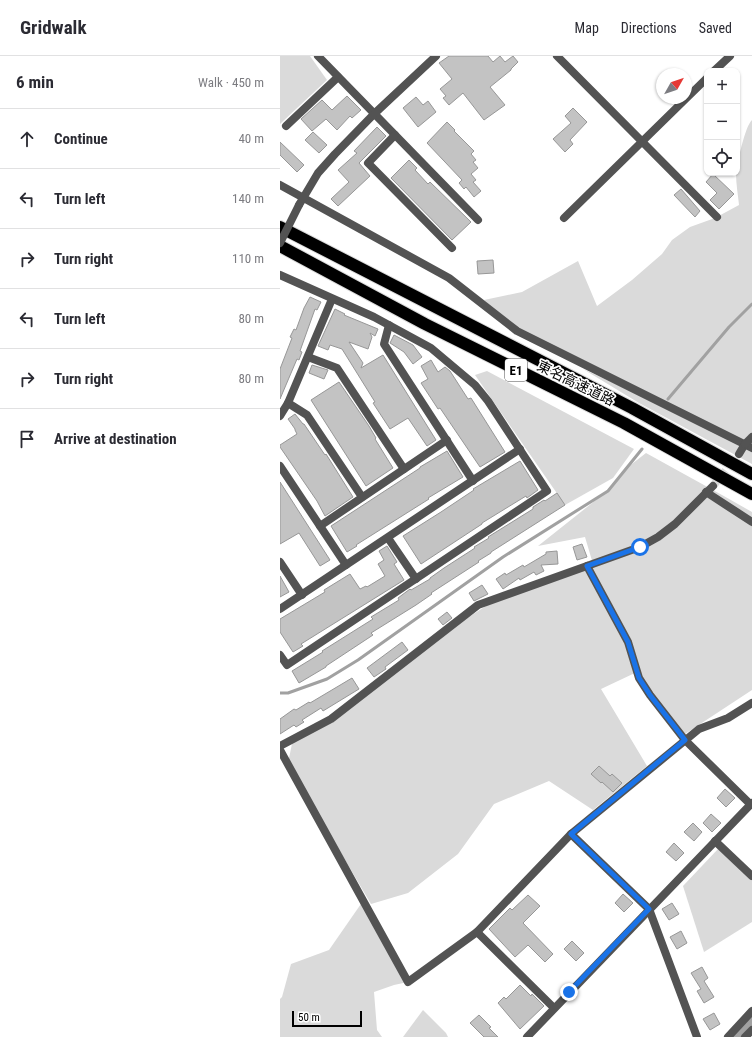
<!DOCTYPE html>
<html lang="en">
<head>
<meta charset="utf-8">
<style>
	body { margin:0; font-family:"Roboto Condensed","Noto Sans JP",sans-serif; background:#f7f7f7; color:#2b2b33 }
	.controls { position:absolute; right:12px; top:12px; display:grid; overflow:hidden; border-radius:8px; box-shadow:0 1px 3px #0004 }
	.controls button { width:36px; height:36px; display:grid; place-items:center; padding:0; border:0; border-bottom:1px solid #e1e1e2; background:#fff; color:#2b2b33; font:20px sans-serif }
	.compass { position:absolute; left:376px; top:12px; width:36px; height:36px; border-radius:50%; background:#fff; box-shadow:0 1px 3px #0004; rotate:50deg }
	.scale { position:absolute; left:12px; bottom:10px; width:70px; box-sizing:border-box; padding-left:4px; border:2px solid #000; border-top:0; font-size:11px; line-height:14px; white-space:nowrap; color:#000; -webkit-text-stroke:3px #fff; paint-order:stroke }
	.stop { position:absolute; width:12px; height:12px; margin:-9px; border:3px solid #1a73e8; border-radius:50%; background:#fff }
	.stop.end { background:#1a73e8; border-color:#fff; box-shadow:0 1px 4px #0008 }
	.list { margin:0; padding:0; list-style:none }
	h2 { display:flex; justify-content:space-between; align-items:center; height:52px; margin:0; padding:0 16px; font-size:17px }
	h2 small { font-size:13px; font-weight:400; color:#7c7c81 }
	.list li { display:grid; grid-template-columns:26px 1fr auto; gap:12px; align-items:center; box-sizing:border-box; height:60px; padding:0 16px; border-top:1px solid #e1e1e2 }
	.list b { display:block; font-size:15px; white-space:nowrap }
	.list em { font-size:13px; font-style:normal; color:#7c7c81 }
	.icon { flex:none; width:22px; height:22px; fill:none; stroke:currentColor; stroke-width:2; stroke-linecap:round; stroke-linejoin:round }
	.map { position:relative; flex:none; width:472px; height:981px; overflow:hidden }
	header { display:flex; align-items:center; gap:24px; box-sizing:border-box; height:56px; padding:0 20px; background:#fff; border-bottom:1px solid #e1e1e2 }
	header strong { font-size:19px }
	nav { display:flex; gap:22px; margin-inline-start:auto; font-size:14px }
	main { display:flex }
	aside { flex:1; background:#fff }
	.map>svg:first-child { display:block }
	.green { fill:#dadada }
	.lines { fill:none; stroke-linecap:round; stroke-linejoin:round }
	.stream { stroke:#a1a1a1; stroke-width:3 }
	.river { stroke:#a1a1a1; stroke-width:17 }
	.building { fill:#c3c3c3; stroke:#979797 }
	.minor-tunnel { stroke:#d9d9d9; stroke-width:8; stroke-dasharray:8 4; stroke-linecap:butt }
	.motorway-casing { stroke:#dbdbdb; stroke-width:14 }
	.minor { stroke:#535353; stroke-width:8 }
	.tertiary { stroke:#535353; stroke-width:8 }
	.motorway { stroke:#000; stroke-width:12 }
	.tertiary-bridge { stroke:#535353; stroke-width:8 }
	.route { stroke:#1a73e8; stroke-width:5 }
	.labels { text-anchor:middle; stroke-width:3.5; stroke-linejoin:round; paint-order:stroke }
	.shield { fill:#fff; stroke:#4c4c4c; stroke-width:1 }
	.shield-label { font-size:13px; font-weight:bold; fill:#000 }
	.street-label { font-size:14px; fill:#000; stroke:#fff }
</style>
</head>
<body>
<header>
<strong>Gridwalk</strong>
<nav><a>Map</a><a>Directions</a><a>Saved</a></nav>
</header>
<main>
<aside>
<h2>6 min<small>Walk · 450 m</small></h2>
<ul class="list">
<li><svg class="icon" aria-label="ahead" viewBox="0 0 24 24"><path d="M12 20V5M6 11l6-6 6 6"/></svg><div><b>Continue</b></div><em>40 m</em></li>
<li><svg class="icon" aria-label="left" viewBox="0 0 24 24"><path d="M17 20v-9H6M10 6l-5 5 5 5"/></svg><div><b>Turn left</b></div><em>140 m</em></li>
<li><svg class="icon" aria-label="right" viewBox="0 0 24 24"><path d="M7 20v-9h11M14 6l5 5-5 5"/></svg><div><b>Turn right</b></div><em>110 m</em></li>
<li><svg class="icon" aria-label="left" viewBox="0 0 24 24"><path d="M17 20v-9H6M10 6l-5 5 5 5"/></svg><div><b>Turn left</b></div><em>80 m</em></li>
<li><svg class="icon" aria-label="right" viewBox="0 0 24 24"><path d="M7 20v-9h11M14 6l5 5-5 5"/></svg><div><b>Turn right</b></div><em>80 m</em></li>
<li><svg class="icon" aria-label="arrive" viewBox="0 0 24 24"><path d="M6 21V4h12l-3 4 3 4H6"/></svg><div><b>Arrive at destination</b></div></li>
</ul>
</aside>
<div class="map">
<svg width="472" height="981" viewBox="0 0 472 981">
	<rect width="100%" height="100%" fill="#fff"/>
	<g class="green">
		<path d="M0,0H30L47,24L0,68Z"/>
		<path d="M472,64V380L465,388L472,392V408L359,347L303,313L440,376L235,273L204,244L242,236L298,205L317,250L352,224L382,198L392,184L410,171L435,162L459,149C458,139 456,128 456,117C457,108 465,70 472,64Z"/>
		<path d="M207,315L354,393L333,422L285,449L195,319Z"/>
		<path d="M366,397L442,439L472,456V634L402,680L357,616L321,633L367,710L313,754L269,725L214,748L178,798L128,837L91,848L8,707L13,683L72,646L156,582L220,541L313,508L305,481L258,490L331,432L348,411Z"/>
		<path d="M438,793L472,825V866L424,896L403,830Z"/>
		<path d="M83,845L128,926L114,929L94,936L97,974L102,981H0V943L2,941L11,908L49,894Z"/>
		<path d="M143,954L166,977L168,981H123Z"/>
	</g>
	<g class="lines">
		<g class="stream">
			<path d="M388,343L449,271L472,248"/>
			<path d="M0,637H8L47,623L78,604L223,501L328,435L362,393"/>
		</g>
		<path class="river" d="M456,981L472,964"/>
	</g>
	<g class="building">
		<path d="M169,0H208L213,6L220,0L225,6L233,0L238,6L231,13V14L210,31L225,49L204,64L183,37L169,49L163,42L166,40L160,33L172,23L159,7Z"/>
		<path d="M67,40L81,54L72,62L70,60L57,74L46,63L32,75L21,63L42,44L52,54Z"/>
		<path d="M136,41L143,49L148,45L156,56L138,71L123,52Z"/>
		<path d="M293,52L307,66L290,84L293,88L285,96L273,83L291,67L285,60Z"/>
		<path d="M167,66L175,74L174,75L194,95L191,98L196,104L193,106L198,112L191,118L196,124L193,126L201,135L194,141L186,131L184,133L179,127L182,124L147,87Z"/>
		<path d="M97,71L106,80L79,107L90,120L58,150L51,143L69,126L58,114L77,97L74,95Z"/>
		<path d="M33,76L47,89L39,97L25,84Z"/>
		<path d="M0,86L24,109L17,116L0,99Z"/>
		<path d="M129,104L137,112L135,114L148,128L150,126L191,166L172,184L111,122Z"/>
		<path d="M433,118L454,138L439,153L430,144L437,137L426,126Z"/>
		<path d="M401,133L420,155L415,161L394,139Z"/>
		<path d="M213,204L214,217L198,218L197,205Z"/>
		<path d="M30,241L41,246L37,254L35,253L20,295L22,296L19,304L17,303L0,343V313L12,282L10,281L14,273L16,274L24,252Z"/>
		<path d="M55,253L65,258L64,259L98,273L95,280L90,277L92,281L88,293L69,286L83,307L81,312L103,299L156,384L147,390L128,362L110,373L93,347L95,346L62,293L50,289L48,294L38,290Z"/>
		<path d="M114,279L133,289L142,301L133,308L124,296L110,287Z"/>
		<path d="M151,304L158,316L165,311L170,315L188,343L191,342L225,396L200,411L160,352L158,353L141,327L148,323L141,310Z"/>
		<path d="M32,309L48,314L44,323L29,317Z"/>
		<path d="M59,326L89,370L96,382L95,383L113,412L86,430L31,344Z"/>
		<path d="M15,358L23,368H24L45,399L46,398L73,441L45,460L37,445L0,391V389L17,378L15,374V373L8,363Z"/>
		<path d="M167,395L183,421L148,442L149,443L76,489L77,490L67,496L51,470L140,412V411Z"/>
		<path d="M240,405L258,434L247,442L246,440L202,467V468L141,508L123,480L161,456L194,434L193,433Z"/>
		<path d="M0,426L50,504L40,510L19,477L0,488Z"/>
		<path d="M277,437L285,449L211,496V497L198,505L199,506L151,537L152,538L136,549L91,577L93,579L46,610V611L19,627L12,615L43,596L42,595L93,563L91,561L119,544L118,542L130,533L131,534L150,523V522L164,512L195,492L194,491L209,482L208,481L253,453V451L264,444L265,445Z"/>
		<path d="M302,488L307,501L297,504L293,491Z"/>
		<path d="M107,490L117,506L114,508L124,524L21,588L23,590L13,596L0,576V563L45,536L44,534L70,518L80,533L86,530L87,531L105,520L98,508L104,504L99,495Z"/>
		<path d="M277,495L278,508L261,509L264,515L256,519L254,516L240,524L239,522L223,533L216,523L225,517L226,519L243,509L244,511L266,498V496Z"/>
		<path d="M0,520L9,536L0,541Z"/>
		<path d="M202,529L208,538L194,545L189,537Z"/>
		<path d="M167,556L172,562L163,569L158,563Z"/>
		<path d="M122,586L128,594L105,611L106,613L94,621L87,612Z"/>
		<path d="M72,622L79,633L43,655L41,652L22,664L24,666L16,671L14,669L0,678V663L14,653L16,654L29,646L30,647Z"/>
		<path d="M319,710L330,720L332,718L342,727L333,736L322,726L321,727L311,718Z"/>
		<path d="M445,733L455,742L446,751L437,742Z"/>
		<path d="M431,758L441,767L432,776L423,767Z"/>
		<path d="M413,767L422,776L414,785L404,776Z"/>
		<path d="M394,787L404,797L396,805L386,796Z"/>
		<path d="M343,838L353,847L344,856L335,847Z"/>
		<path d="M248,839L260,850L243,867L273,898L265,906L248,889L235,901L209,873L230,852L232,854Z"/>
		<path d="M392,847L399,858L389,864L382,853Z"/>
		<path d="M401,875L407,887L397,893L390,881Z"/>
		<path d="M292,885L304,897L296,905L284,893Z"/>
		<path d="M422,911L428,922L424,925L434,941L424,947L417,935L421,933L411,917Z"/>
		<path d="M240,929L251,940L252,938L264,950L240,973L218,947L224,941L226,943Z"/>
		<path d="M434,957L440,968L430,974L423,963Z"/>
		<path d="M199,959L211,971L209,972L218,981H204L190,967Z"/>
	</g>
	<g class="lines">
		<path class="minor-tunnel" d="M433,430L454,404"/>
		<defs>
			<g id="motorway">
				<path d="M0,171L352,352L472,418"/>
				<path d="M0,190L145,268L344,367L472,438"/>
			</g>
		</defs>
		<use href="#motorway" class="motorway-casing"/>
		<g class="minor">
			<path d="M38,0L198,164"/>
			<path d="M277,0L437,161"/>
			<path d="M434,15L450,0"/>
			<path d="M6,70L58,21"/>
			<path d="M115,79L88,107L172,192"/>
			<path d="M0,129L169,222L237,275L472,392"/>
			<path d="M284,162L427,22"/>
			<path d="M0,219L94,261L151,292L195,329L208,345L267,435L7,609L0,599"/>
			<path d="M109,269L104,288L193,425"/>
			<path d="M28,301L57,312L124,413"/>
			<path d="M8,347L27,359L82,441"/>
			<path d="M0,360L8,347L52,243"/>
			<path d="M459,398L465,388"/>
			<path d="M0,410L66,509"/>
			<path d="M426,436L472,466"/>
			<path d="M40,470L167,384"/>
			<path d="M108,482L136,523"/>
			<path d="M0,506L22,539"/>
			<path d="M307,510L348,586L359,622L370,639L405,684L470,748"/>
			<path d="M0,553L240,393"/>
			<path d="M0,690L51,663L198,549L360,491L378,481L395,468L433,430"/>
			<path d="M0,694L128,926L197,876L274,952"/>
			<path d="M291,778L369,853L417,981"/>
			<path d="M435,785L472,820"/>
			<path d="M197,876L291,778L419,673L448,662L472,647"/>
			<path d="M247,981L472,747"/>
			<path d="M448,981L472,955"/>
			<path d="M465,981L472,974"/>
		</g>
		<g class="tertiary">
			<path d="M19,149L38,117L55,98L94,58L156,0"/>
			<path d="M465,388L472,381"/>
		</g>
		<use href="#motorway" class="motorway"/>
		<path class="tertiary-bridge" d="M0,187L19,149"/>
	</g>
	<g class="lines">
		<path class="route" d="M289,936L369,853L291,778L405,684L370,639L359,622L348,586L307,510L360,491"/>
	</g>
	<g class="labels">
		<rect class="shield" x="225" y="303" width="22" height="22" rx="3"/>
		<g class="shield-label">
			<text x="236" y="319">E1</text>
		</g>
		<g class="street-label">
			<text transform="translate(296 327) rotate(26)" y="5">東名高速道路</text>
		</g>
	</g>
</svg>
<div class="controls">
<button>+</button>
<button>−</button>
<button><svg class="icon" aria-label="locate" viewBox="0 0 24 24"><circle cx="12" cy="12" r="6"/><path d="M12 2v4M12 18v4M2 12h4M18 12h4"/></svg></button>
</div>
<svg class="compass" viewBox="-18 -18 36 36"><path d="M0-13l5 13h-10z" fill="#e53935"/><path d="M0 13l5-13h-10z" fill="#7c7c81"/></svg>
<div class="scale">50 m</div>
<div class="stop" style="left:360px;top:491px"></div>
<div class="stop end" style="left:289px;top:936px"></div>
</div>
</main>
</body>
</html>
